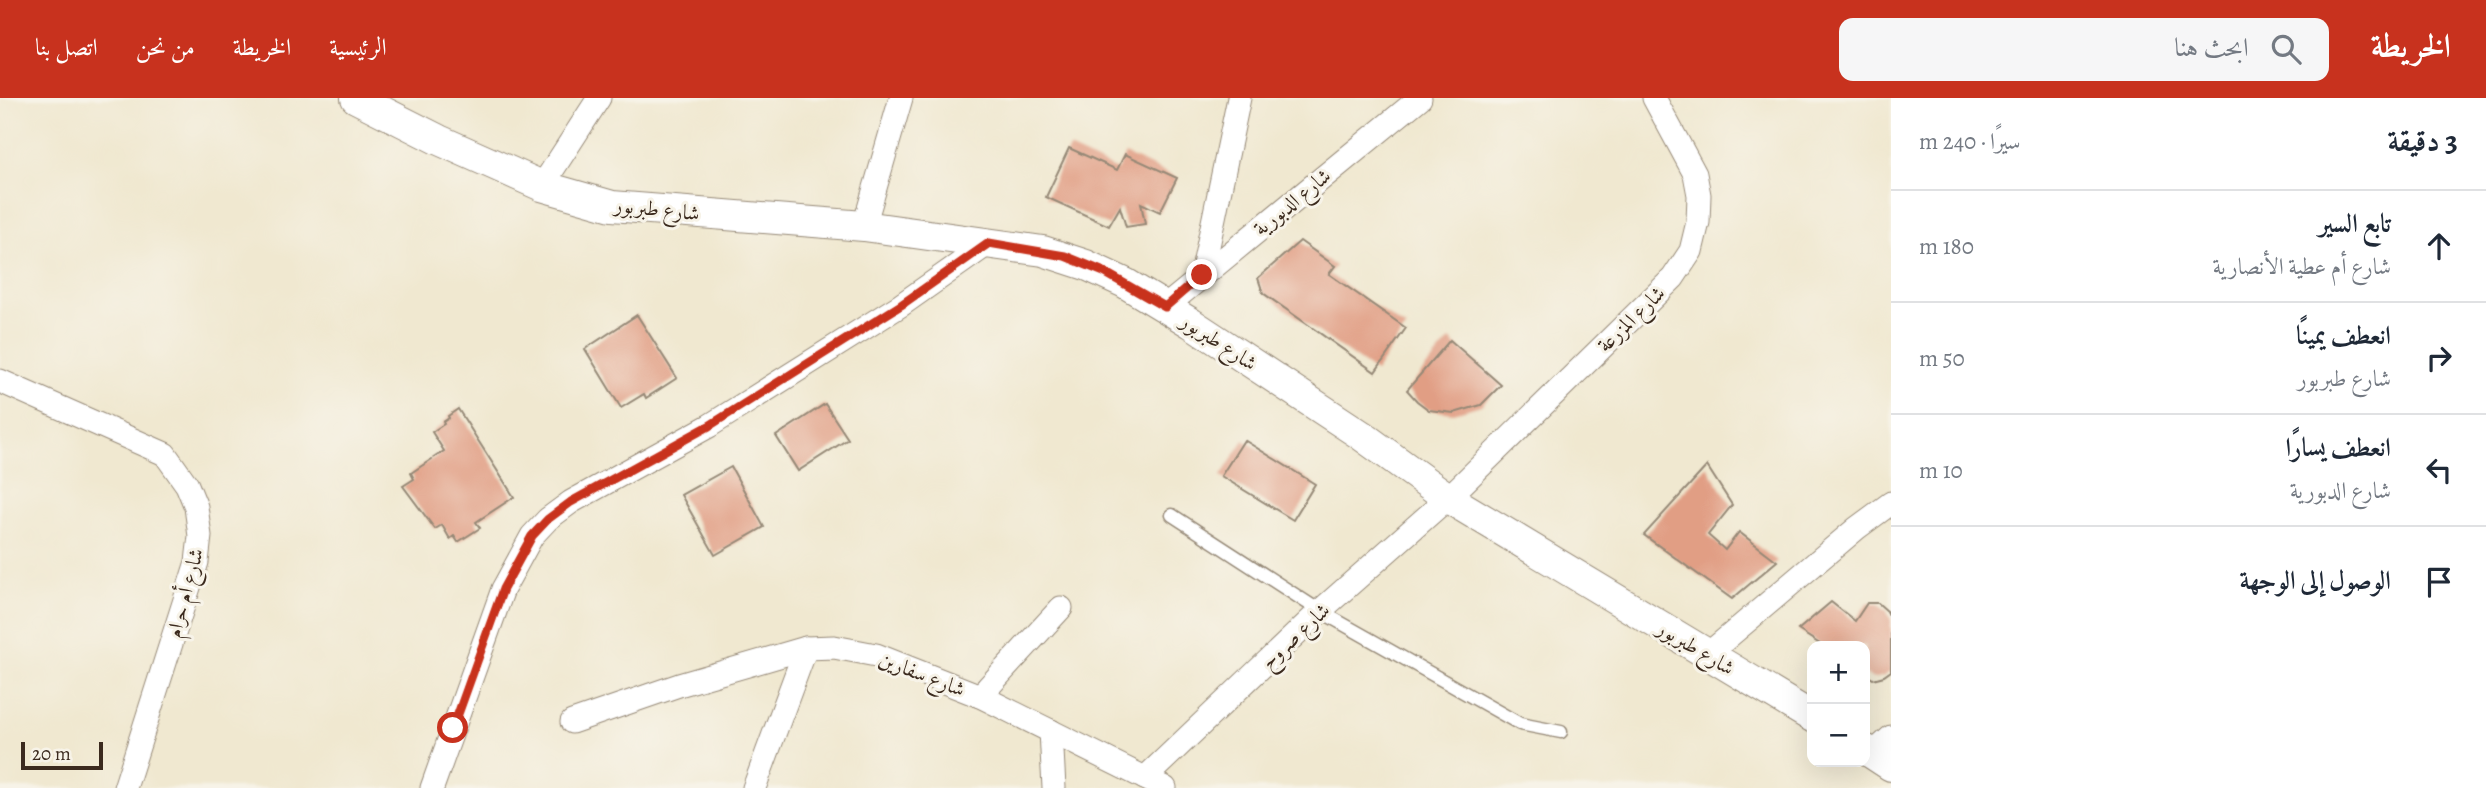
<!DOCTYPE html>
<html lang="ar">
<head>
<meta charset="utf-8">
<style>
	body { margin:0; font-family:Alegreya,Amiri,serif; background:#f6f6f7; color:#1f2937; direction:rtl }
	.controls { position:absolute; right:21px; bottom:21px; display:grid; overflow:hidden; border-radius:14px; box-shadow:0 7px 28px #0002 }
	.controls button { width:63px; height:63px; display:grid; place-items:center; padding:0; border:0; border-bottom:2px solid #e0e1e3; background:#fff; color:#1f2937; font:35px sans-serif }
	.scale { position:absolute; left:21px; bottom:18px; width:82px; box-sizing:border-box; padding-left:7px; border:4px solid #3b2a1e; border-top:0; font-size:19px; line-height:24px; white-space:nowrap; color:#3b2a1e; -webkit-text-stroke:5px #f7f3e8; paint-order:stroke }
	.stop { position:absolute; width:21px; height:21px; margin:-16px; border:5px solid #c8321e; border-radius:50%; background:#fff }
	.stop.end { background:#c8321e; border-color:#fff; box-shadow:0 2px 7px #0008 }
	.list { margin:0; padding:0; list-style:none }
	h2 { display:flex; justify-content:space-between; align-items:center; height:91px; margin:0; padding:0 28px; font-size:30px }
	h2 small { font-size:23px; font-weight:400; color:#747a83 }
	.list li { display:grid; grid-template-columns:46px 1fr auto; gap:21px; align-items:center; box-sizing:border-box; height:112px; padding:0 28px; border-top:2px solid #e0e1e3 }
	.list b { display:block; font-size:26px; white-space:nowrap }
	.list p { margin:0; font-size:23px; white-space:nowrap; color:#747a83 }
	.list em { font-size:23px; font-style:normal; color:#747a83 }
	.icon { flex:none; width:38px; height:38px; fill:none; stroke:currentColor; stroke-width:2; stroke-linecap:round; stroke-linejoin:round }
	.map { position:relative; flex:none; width:1891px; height:690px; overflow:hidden; direction:ltr }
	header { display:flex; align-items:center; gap:42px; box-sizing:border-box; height:98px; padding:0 35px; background:#c8321e; color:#fff }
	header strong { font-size:33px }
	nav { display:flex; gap:38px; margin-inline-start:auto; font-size:24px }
	.search { width:490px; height:63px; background:#f6f6f7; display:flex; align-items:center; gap:18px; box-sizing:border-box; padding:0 24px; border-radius:14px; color:#747a83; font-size:26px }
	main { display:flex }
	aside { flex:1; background:#fff }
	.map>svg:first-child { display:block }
	.building { fill:#e19e84 }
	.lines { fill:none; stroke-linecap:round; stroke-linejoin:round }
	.service-casing { stroke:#968977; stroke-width:15 }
	.minor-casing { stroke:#968977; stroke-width:25 }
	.tertiary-casing { stroke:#968977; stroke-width:32 }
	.service { stroke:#fff; stroke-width:12 }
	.minor { stroke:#fff; stroke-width:23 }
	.tertiary { stroke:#fff; stroke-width:30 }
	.route { stroke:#c8321e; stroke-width:9 }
	.labels { text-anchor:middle; stroke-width:6; stroke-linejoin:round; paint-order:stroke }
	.street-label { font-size:21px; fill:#3b2a1e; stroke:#f7f3e8 }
</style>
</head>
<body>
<header>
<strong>الخريطة</strong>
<div class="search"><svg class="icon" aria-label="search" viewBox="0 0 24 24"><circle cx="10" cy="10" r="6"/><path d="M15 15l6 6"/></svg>ابحث هنا</div>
<nav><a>الرئيسية</a><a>الخريطة</a><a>من نحن</a><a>اتصل بنا</a></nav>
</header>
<main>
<aside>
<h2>3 دقيقة<small>سيرًا · 240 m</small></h2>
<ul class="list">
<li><svg class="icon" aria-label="ahead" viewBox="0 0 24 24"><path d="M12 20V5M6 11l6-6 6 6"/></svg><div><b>تابع السير</b><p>شارع أم عطية الأنصارية</p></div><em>180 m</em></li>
<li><svg class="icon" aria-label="right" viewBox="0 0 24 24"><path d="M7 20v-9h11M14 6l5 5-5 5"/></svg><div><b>انعطف يمينًا</b><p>شارع طبربور</p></div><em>50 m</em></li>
<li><svg class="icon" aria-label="left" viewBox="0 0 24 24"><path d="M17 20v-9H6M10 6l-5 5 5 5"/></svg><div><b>انعطف يسارًا</b><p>شارع الدبورية</p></div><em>10 m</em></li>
<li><svg class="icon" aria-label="arrive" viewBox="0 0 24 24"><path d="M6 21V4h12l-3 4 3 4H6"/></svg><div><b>الوصول إلى الوجهة</b></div></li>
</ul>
</aside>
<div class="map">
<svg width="1891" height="690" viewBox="0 0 1891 690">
	<rect width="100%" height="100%" fill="#f7f3e8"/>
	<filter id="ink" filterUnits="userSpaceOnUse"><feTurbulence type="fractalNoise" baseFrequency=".0143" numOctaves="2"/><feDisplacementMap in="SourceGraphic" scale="14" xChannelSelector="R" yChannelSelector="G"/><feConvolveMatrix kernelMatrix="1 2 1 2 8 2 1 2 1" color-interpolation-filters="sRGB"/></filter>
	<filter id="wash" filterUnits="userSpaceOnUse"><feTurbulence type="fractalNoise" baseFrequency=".00686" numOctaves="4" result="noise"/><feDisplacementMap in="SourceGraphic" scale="28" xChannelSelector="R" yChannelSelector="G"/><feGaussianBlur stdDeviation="1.57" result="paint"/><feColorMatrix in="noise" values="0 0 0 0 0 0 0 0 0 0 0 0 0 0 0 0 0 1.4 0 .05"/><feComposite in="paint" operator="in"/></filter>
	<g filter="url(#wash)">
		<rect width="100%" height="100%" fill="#f0e8d0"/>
		<g id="blocks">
			<g class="building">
				<path d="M1069,50L1117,72L1125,56L1177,80L1160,114L1141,105L1145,126L1126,129L1120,109L1109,128L1046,99Z"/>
				<path d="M1300,143L1335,168L1329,176L1406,230L1375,274L1263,195L1258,180Z"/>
				<path d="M637,217L677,280L646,300L644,296L621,310L585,251Z"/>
				<path d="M1450,242L1501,287L1481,307L1454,315L1429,312L1417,303L1407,292Z"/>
				<path d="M825,306L848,341L798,373L776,338Z"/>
				<path d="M458,311L514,399L476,424L480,430L458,444L454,438L450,441L442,427L435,431L403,388L414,381L411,375L444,353L432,334L444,326L443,324L449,320L448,318Z"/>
				<path d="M1244,342L1315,386L1293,422L1221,378Z"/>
				<path d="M1707,368L1732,407L1708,437L1725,452L1739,434L1777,463L1732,501L1644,437Z"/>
				<path d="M731,369L764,429L715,457L681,397Z"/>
				<path d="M1831,504L1855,523L1867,505H1878L1887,513L1891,522V573L1884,578L1873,581L1865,576V548H1823L1798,532Z"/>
			</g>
		</g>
	</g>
	<g filter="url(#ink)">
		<use href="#blocks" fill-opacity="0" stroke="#968977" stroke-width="2"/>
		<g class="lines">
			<defs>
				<path id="service" d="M1172,417L1320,513L1520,626L1561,634"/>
				<g id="minor">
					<path d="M542,88L599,0"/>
					<path d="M864,128L901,0"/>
					<path d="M1202,177L1239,0"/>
					<path d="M1165,209L1420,0"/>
					<path d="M0,283L165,356L187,387L196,409L200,438L197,464L125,690"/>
					<path d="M1708,556L1857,430L1891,405"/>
					<path d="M980,598L1061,510"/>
					<path d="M572,624L679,587L806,550L834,549L876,557L980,598L1165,690"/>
					<path d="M1051,633L1054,690"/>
					<path d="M1873,655L1891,639"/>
					<path d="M1145,680L1320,513L1448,400L1673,180L1691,153L1698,124L1699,97L1695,76L1654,0"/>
					<path d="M432,690L503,491L532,438L548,421L571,404L709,328L901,207L989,145"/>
					<path d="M754,690L806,550"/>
				</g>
				<g id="tertiary">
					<path d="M356,0L439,42L542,88L612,108L864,128L1043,153L1086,167L1125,185L1191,225L1361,337L1448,400L1812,619"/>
					<path d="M1865,651L1891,668"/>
				</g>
			</defs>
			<use href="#service" class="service-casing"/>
			<use href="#minor" class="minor-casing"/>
			<use href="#tertiary" class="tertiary-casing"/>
			<use href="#service" class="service"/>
			<use href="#minor" class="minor"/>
			<use href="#tertiary" class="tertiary"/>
		</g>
	</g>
	<g class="lines" filter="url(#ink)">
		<path class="route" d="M453,630L503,491L532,438L548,421L571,404L709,328L901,207L989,145L1065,158L1104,174L1165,209L1202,177"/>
	</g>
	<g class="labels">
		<g class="street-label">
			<text transform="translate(1292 104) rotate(-39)" y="7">شارع الدبورية</text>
			<text transform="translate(657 111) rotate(6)" y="7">شارع طبربور</text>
			<text transform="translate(1631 221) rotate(-44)" y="7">شارع المزرعة</text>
			<text transform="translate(1219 244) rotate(33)" y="7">شارع طبربور</text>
			<text transform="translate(185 495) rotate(-75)" y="7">شارع أم حرام</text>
			<text transform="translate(1295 538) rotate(-43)" y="7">شارع صروح</text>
			<text transform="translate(1696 550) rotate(31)" y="7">شارع طبربور</text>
			<text transform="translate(922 576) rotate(21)" y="7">شارع سفارين</text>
		</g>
	</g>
</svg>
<div class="controls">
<button>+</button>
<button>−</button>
</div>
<div class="scale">20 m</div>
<div class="stop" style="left:453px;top:630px"></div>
<div class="stop end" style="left:1202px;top:177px"></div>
</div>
</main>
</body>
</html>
